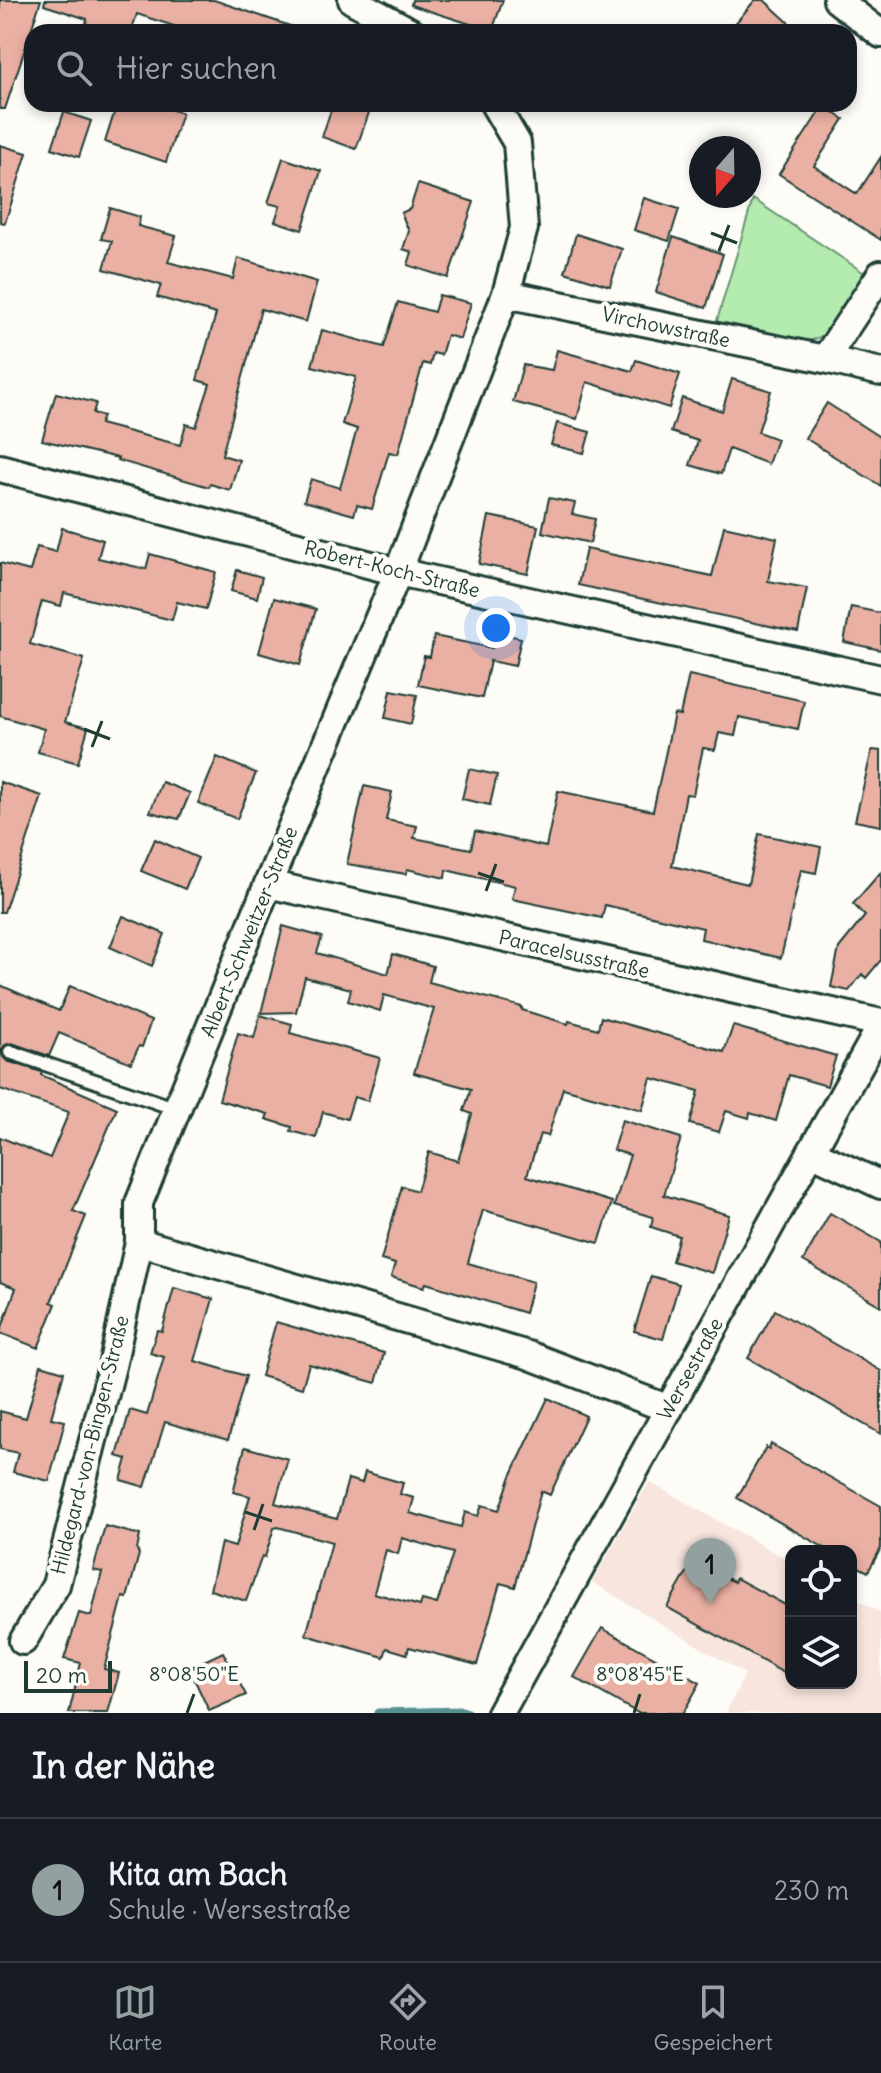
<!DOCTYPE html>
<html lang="de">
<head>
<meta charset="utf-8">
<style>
	body { margin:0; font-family:Delius,sans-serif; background:#242831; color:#f1f3f6 }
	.controls { position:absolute; right:24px; bottom:24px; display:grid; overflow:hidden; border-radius:16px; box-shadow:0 4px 12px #0003 }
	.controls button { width:72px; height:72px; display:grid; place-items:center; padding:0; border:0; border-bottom:2px solid #363941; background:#171b24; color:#f1f3f6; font:40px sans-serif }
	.compass { position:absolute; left:689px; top:136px; width:72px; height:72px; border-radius:50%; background:#171b24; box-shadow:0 4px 12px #0003; rotate:200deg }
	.scale { position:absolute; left:24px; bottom:20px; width:88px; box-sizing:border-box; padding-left:8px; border:4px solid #1f3d34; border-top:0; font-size:22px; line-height:28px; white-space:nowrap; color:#1f3d34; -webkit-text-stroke:6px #fdfcf7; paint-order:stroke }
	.you { position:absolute; left:496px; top:628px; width:28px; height:28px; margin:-20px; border:6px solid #fff; border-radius:50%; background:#1a73e8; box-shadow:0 0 0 12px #1a73e833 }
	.badge { display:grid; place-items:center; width:52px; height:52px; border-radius:50%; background:#92a19f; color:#111; font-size:26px; font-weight:700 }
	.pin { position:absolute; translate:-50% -66px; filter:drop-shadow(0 2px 4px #0008) }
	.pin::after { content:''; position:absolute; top:42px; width:28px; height:24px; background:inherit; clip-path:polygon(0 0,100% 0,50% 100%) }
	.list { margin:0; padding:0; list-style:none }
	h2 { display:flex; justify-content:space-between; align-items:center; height:104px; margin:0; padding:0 32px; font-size:34px }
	h2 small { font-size:26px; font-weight:400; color:#9ea1a6 }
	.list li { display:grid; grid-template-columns:52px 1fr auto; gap:24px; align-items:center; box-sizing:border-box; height:144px; padding:0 32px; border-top:2px solid #363941 }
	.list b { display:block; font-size:30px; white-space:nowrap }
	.list p { margin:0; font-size:26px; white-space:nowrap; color:#9ea1a6 }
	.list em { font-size:26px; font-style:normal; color:#9ea1a6 }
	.icon { flex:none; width:44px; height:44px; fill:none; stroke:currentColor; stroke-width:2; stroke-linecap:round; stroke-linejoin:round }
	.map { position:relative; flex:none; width:881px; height:1713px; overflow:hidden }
	.search { position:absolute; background:#171b24; box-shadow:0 4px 12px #0003; left:24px; right:24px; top:24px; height:88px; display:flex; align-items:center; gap:20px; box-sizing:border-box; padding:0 28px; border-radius:24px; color:#9ea1a6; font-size:30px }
	.sheet { height:248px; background:#171b24 }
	nav { display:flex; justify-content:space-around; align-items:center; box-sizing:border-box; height:112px; border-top:2px solid #363941; background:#171b24; font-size:22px; color:#9ea1a6 }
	nav a { display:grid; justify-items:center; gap:4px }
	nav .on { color:#92a19f }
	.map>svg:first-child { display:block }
	.built { fill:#f7e5de }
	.green { fill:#b4ecb0; stroke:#6a9472; stroke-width:2 }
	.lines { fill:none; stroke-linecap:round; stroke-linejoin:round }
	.stream { stroke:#549093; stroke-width:9 }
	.building { fill:#e9b0a3; stroke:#1f3d34; stroke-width:2; fill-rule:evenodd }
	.lane-casing { stroke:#1f3d34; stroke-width:18 }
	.street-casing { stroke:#1f3d34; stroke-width:32 }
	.lane { stroke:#fdfcf7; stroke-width:12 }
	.street { stroke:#fdfcf7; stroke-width:26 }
	.ticks { fill:none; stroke:#1f3d34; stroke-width:3 }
	.labels { text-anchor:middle; stroke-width:8; stroke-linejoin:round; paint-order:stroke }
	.street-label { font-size:20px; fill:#1f3d34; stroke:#fdfcf7 }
	.ticks-label { font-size:20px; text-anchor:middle; fill:#1f3d34; stroke:#fdfcf7; stroke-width:8; stroke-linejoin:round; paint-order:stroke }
</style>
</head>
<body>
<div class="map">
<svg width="881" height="1713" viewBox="0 0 881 1713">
	<rect width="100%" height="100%" fill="#fdfcf7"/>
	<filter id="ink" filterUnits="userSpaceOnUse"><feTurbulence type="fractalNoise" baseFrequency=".0125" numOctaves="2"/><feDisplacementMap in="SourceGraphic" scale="16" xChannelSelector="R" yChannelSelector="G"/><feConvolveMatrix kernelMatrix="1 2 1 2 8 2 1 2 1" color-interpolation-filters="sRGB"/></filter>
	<g filter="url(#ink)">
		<path class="built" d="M649,1482L791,1562V1683H851V1596L881,1613V1713H726L745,1674L592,1582Z"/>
		<path class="green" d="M753,199L866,274L827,334L805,343L716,324Z"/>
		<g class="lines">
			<path class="stream" d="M378,1713L462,1711L467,1713"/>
		</g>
		<g class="building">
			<path d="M0,0H41L5,109H0Z"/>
			<path d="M45,0H214L296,28V32H192L137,14L131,32H97L85,28L87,19L44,5Z"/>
			<path d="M412,0H503L492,31L411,5Z"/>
			<path d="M755,0H764L799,32H728Z"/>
			<path d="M117,104H154L182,113L166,162L105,142Z"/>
			<path d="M333,104H372L356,149L322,137Z"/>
			<path d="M823,106L844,119L814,166L857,194L881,157V240L779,174Z"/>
			<path d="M64,112L91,121L79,157L52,148Z"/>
			<path d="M0,145L27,153L5,223L0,222Z"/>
			<path d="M283,158L321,171L302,230L275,221L280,206L268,203Z"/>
			<path d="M418,184L474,202L448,278L408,265L412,252L403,249L409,231L401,213L410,209Z"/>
			<path d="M644,198L679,209L669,241L634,230Z"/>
			<path d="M110,208L140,217L138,226L176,236L168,262L233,279L238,258L317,282L306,322L261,309L222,455L239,460L230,490L210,484L209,487L117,460L118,458L42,440L56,393L96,403L93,413L103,416L100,424L180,445L186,424L196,427L210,384L197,380L216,314L157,297L161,285L104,269L112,241L101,239Z"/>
			<path d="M576,234L622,249L610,286L565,272Z"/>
			<path d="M673,237L723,254L706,308L656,292Z"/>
			<path d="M439,295L471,303L460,339L447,335L441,355L433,353L430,365L423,363L398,454L389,452L372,509L357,505L354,515L304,501L311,479L340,488L357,429L342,424L356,377L312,366L322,330L384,347L398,302L434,312Z"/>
			<path d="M557,350L632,371L636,360L680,374L669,408L587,382L577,419L513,402L523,365L552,370Z"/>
			<path d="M732,379L771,391L758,432L777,439L768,464L729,449L721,474L690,465L698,441L671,432L682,398L722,411Z"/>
			<path d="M827,403L881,438V486L805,438Z"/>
			<path d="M557,423L590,432L584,453L551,445Z"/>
			<path d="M549,498L575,503L572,514L595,519L590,543L542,532Z"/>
			<path d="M489,516L538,526L528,574L479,564Z"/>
			<path d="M724,526L777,538L768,581L807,588L798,632L578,585L586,549L712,576Z"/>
			<path d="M62,528L103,540L98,558L146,569L150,554L216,572L206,609L177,602L172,620L64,593L61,606L42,601L30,644L84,659L65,722L88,728L78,763L38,752L44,729L0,716V563L30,571L37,547L56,552Z"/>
			<path d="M237,570L262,577L257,598L231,591Z"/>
			<path d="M274,598L316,609L300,665L259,653Z"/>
			<path d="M851,607L881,613V650L844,642Z"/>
			<path d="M495,632L521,638L515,666L490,661L482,698L418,685L424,656L430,657L434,636L492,648Z"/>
			<path d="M689,675L804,701L798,729L739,717L735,736L719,733L715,750L703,748L693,795L686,794L672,866L748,884L759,834L821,847L816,873L801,870L781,958L701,939L703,928L605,905L602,918L512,899L515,886L446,870L445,878L407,869L406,874L347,864L364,786L392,792L386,820L417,826L414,838L471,849L475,831L546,847L558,791L653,811L674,714L680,715Z"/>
			<path d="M391,690L417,695L411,724L385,718Z"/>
			<path d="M872,750L881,751V826L855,821Z"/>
			<path d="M217,757L256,773L237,819L198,803Z"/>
			<path d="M469,769L497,775L490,805L462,799Z"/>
			<path d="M0,782L42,796L4,912H0Z"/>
			<path d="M162,782L190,793L179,819L150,812Z"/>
			<path d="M155,839L198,858L185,889L141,871Z"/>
			<path d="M881,872V960L866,978L862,974L849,991L831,987L839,948L865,916L853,904Z"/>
			<path d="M123,916L165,934L152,966L110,947Z"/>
			<path d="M283,926L322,937L317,953L388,974L393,954L433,966L429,982L522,1007V1010L568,1024L569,1021L598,1029L601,1017L724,1052L733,1026L836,1056L827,1086L789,1075L776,1121L750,1113L749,1118L726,1111L719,1132L690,1124L699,1091L651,1078L642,1110L563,1088L548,1136L540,1134L527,1176L612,1202L599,1243L483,1210L468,1263L533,1282L525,1313L426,1283L424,1287L391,1277L395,1264L381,1260L402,1186L417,1191L429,1152L458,1161L472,1114L464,1111L471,1089L414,1073L434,1009L384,995L380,1011L348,1001L351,989L305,977L296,1012L261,1013Z"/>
			<path d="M0,985L59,1011L70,986L151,1021L142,1047L139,1046L131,1063L59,1033L49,1056L12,1043L5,1045L1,1050L3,1057L7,1061L42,1072L41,1075L117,1108L73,1211L86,1216L51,1302L56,1304L38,1348L0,1333L16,1288L0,1282V1137L50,1158L69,1112L0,1089Z"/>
			<path d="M260,1015L292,1024L290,1033L380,1058L368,1101L354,1097L347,1119L323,1112L316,1138L291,1131L292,1127L266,1119L268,1114L219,1100L238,1033L254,1038Z"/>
			<path d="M622,1120L681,1138L664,1195L729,1215L712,1273L672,1261L679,1236L651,1227L653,1217L614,1206L630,1155L613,1150Z"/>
			<path d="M830,1213L881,1242V1306L803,1261Z"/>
			<path d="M651,1276L679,1284L663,1339L634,1331Z"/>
			<path d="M174,1288L213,1299L195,1361L246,1376L228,1440L165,1422L145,1487L121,1480L127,1459L117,1456L130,1410L147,1415L164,1357L150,1353L157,1330L162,1331Z"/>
			<path d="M775,1310L881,1371V1434L748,1358Z"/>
			<path d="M276,1322L384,1353L376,1383L309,1364L302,1388L261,1376Z"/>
			<path d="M41,1365L64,1372L51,1418L65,1421L49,1481L13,1472L18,1453L0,1449V1411L26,1418Z"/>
			<path d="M548,1398L586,1416L550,1495L541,1491L515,1587L500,1583L477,1665L409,1647L407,1654L387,1648L384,1657L306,1635L332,1542L278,1527L274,1528L265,1557L262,1556L246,1601L210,1590L221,1543L235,1547L250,1496L233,1492L245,1447L288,1459L275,1503L337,1519L348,1479L362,1483L365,1472L403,1483L400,1494L414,1498L410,1513L461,1527L465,1512L478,1516L482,1505L499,1510L511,1476ZM402,1538L453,1553L437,1604L422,1600L420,1606L374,1593L386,1550L398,1554Z"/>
			<path d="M771,1444L881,1506V1548L868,1572L851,1563V1551H830L737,1498L766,1447L769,1449Z"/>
			<path d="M105,1526L140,1535L137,1550L139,1554L127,1598L123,1597L104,1669L119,1673L108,1713H69L81,1663L64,1659L79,1613L91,1616L102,1572L93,1570Z"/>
			<path d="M694,1560L734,1582L736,1578L791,1608V1677L667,1607Z"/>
			<path d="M602,1628L700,1683L683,1713H638L574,1677Z"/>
			<path d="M223,1652L246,1695L209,1711L189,1668Z"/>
		</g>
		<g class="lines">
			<defs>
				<path id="lane" d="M10,1052L177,1109"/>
				<g id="street">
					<path d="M352,0L411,32"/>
					<path d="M837,0L881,34"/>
					<path d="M494,104L517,143L524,228L506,294L398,572L268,884L139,1203V1242L528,1355L669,1409"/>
					<path d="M506,294L825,359L881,274"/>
					<path d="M825,359L881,372"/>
					<path d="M0,468L398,572L881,679"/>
					<path d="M268,884L881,1023"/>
					<path d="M811,1152L881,1185"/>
					<path d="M23,1641L56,1585L113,1362L139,1242"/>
					<path d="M500,1713L881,1026"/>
				</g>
			</defs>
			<use href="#lane" class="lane-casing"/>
			<use href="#street" class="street-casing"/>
			<use href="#lane" class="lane"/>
			<use href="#street" class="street"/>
		</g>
	</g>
	<path class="ticks" d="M711,233L737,243M719,251L729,225M84,729L110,739M92,747L102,721M478,873L504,882M486,891L496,864M245,1512L272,1521M254,1530L263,1504M187,1713L194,1694M634,1713L640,1694"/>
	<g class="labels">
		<g class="street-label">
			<text transform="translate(666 327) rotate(12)" y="7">Virchowstraße</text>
			<text transform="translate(392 569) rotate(14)" y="7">Robert-Koch-Straße</text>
			<text transform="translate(249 932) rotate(-68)" y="7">Albert-Schweitzer-Straße</text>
			<text transform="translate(574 954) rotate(13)" y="7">Paracelsusstraße</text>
			<text transform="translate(690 1369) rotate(-61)" y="7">Wersestraße</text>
			<text transform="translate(90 1445) rotate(-76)" y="7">Hildegard-von-Bingen-Straße</text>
		</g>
	</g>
	<g class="ticks-label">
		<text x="194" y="1681">8°08'50"E</text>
		<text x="640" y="1681">8°08'45"E</text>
	</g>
</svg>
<div class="controls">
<button><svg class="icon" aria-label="locate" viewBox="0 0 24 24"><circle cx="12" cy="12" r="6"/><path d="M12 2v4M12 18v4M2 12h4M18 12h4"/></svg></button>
<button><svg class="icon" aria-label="layers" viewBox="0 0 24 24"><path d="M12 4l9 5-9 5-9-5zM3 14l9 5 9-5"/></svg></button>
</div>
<svg class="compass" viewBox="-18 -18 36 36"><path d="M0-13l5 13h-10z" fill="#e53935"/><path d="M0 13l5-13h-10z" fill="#9ea1a6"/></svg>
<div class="scale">20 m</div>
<div class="you"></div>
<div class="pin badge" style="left:710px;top:1604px">1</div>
<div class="search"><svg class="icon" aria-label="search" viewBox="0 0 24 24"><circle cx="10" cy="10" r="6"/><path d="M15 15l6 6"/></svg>Hier suchen</div>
</div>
<section class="sheet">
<h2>In der Nähe<small></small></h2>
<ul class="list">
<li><span class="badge">1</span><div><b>Kita am Bach</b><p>Schule · Wersestraße</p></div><em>230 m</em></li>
</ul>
</section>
<nav>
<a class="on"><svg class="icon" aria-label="map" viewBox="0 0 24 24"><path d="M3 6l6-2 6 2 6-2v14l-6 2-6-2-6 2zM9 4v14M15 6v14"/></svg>Karte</a>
<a><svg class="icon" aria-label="directions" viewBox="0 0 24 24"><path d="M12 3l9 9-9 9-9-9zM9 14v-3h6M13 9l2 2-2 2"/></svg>Route</a>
<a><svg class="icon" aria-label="saved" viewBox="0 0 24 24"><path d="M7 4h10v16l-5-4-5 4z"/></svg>Gespeichert</a>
</nav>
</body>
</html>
